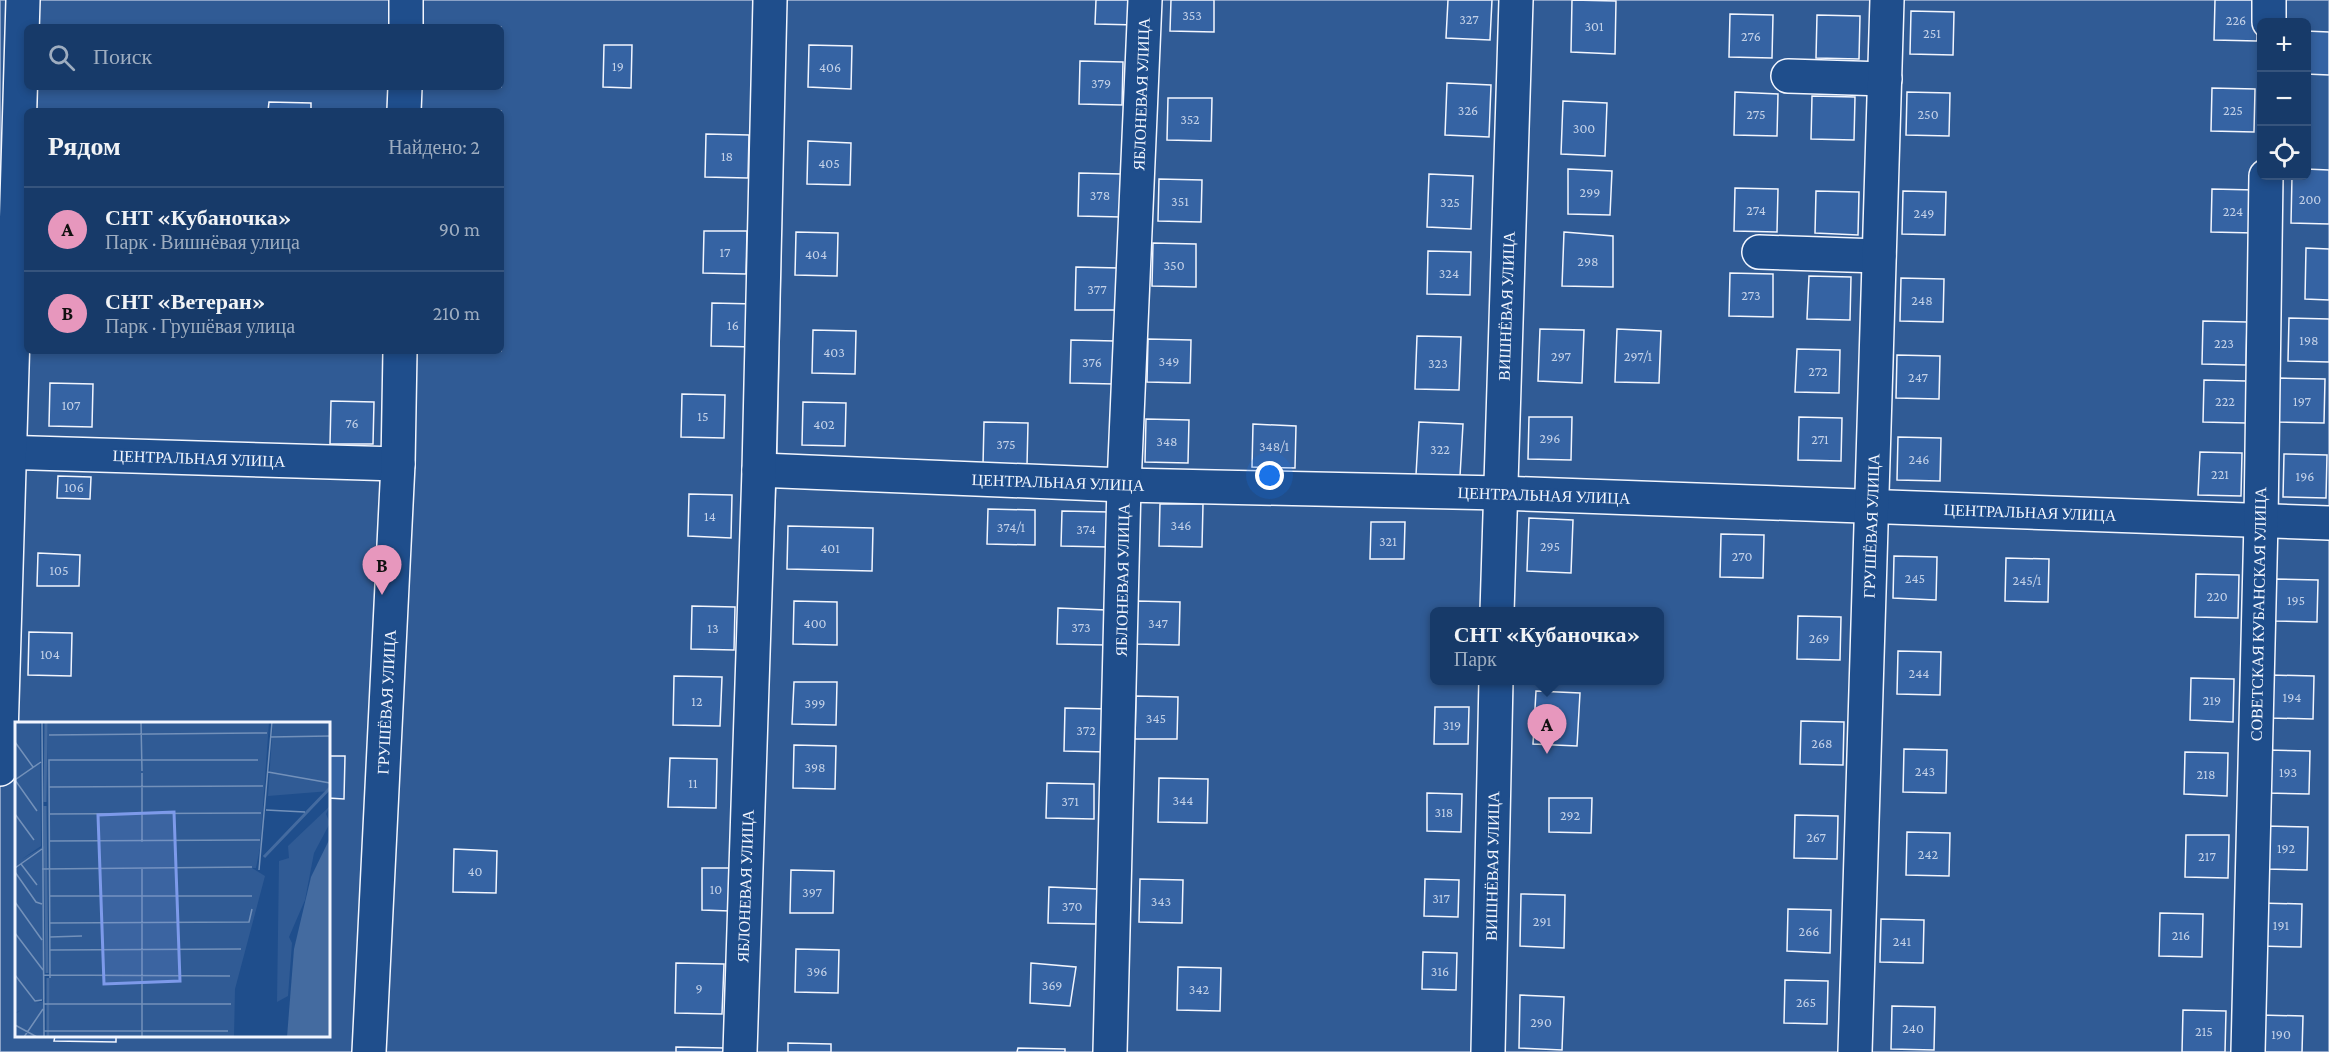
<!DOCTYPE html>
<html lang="ru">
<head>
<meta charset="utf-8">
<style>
	body { margin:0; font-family:"Crimson Pro",serif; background:#244571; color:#f1f3f6 }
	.controls { position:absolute; right:18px; top:18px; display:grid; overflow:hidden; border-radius:9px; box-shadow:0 3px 9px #0003 }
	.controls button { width:54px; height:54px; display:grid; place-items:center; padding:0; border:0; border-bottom:2px solid #36547d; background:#173a69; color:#f1f3f6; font:30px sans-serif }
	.you { position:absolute; left:1270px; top:476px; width:21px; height:21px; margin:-15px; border:4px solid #fff; border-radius:50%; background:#1a73e8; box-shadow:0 0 0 9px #1a73e833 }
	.badge { display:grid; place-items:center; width:39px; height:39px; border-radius:50%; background:#e797bd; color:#111; font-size:20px; font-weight:700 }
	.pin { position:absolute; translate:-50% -50px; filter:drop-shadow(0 2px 3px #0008) }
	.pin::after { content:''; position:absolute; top:32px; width:21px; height:18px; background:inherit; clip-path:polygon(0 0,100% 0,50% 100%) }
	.popup { position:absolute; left:1430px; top:607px; width:234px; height:78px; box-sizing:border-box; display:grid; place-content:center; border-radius:9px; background:#173a69; filter:drop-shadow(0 2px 4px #0005); font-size:20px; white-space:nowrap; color:#9eadc0 }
	.popup b { font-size:22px; color:#f1f3f6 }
	.popup::after { content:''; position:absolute; left:50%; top:100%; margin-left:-12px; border:12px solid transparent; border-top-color:#173a69 }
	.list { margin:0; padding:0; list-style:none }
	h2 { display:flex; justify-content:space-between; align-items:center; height:78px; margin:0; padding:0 24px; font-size:26px }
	h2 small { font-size:20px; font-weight:400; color:#9eadc0 }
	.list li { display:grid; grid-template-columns:39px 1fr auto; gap:18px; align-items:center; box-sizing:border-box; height:84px; padding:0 24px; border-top:2px solid #36547d }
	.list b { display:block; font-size:22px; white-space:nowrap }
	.list p { margin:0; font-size:20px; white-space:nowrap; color:#9eadc0 }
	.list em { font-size:20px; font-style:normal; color:#9eadc0 }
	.icon { flex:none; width:33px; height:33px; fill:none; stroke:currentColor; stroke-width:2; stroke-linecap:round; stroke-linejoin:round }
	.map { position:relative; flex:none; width:2329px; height:1052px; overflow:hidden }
	.search { position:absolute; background:#173a69; box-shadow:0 3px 9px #0003; left:24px; top:24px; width:480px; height:66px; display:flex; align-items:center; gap:15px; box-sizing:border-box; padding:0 21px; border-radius:9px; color:#9eadc0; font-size:22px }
	.panel { position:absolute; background:#173a69; box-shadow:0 3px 9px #0003; left:24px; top:108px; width:480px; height:246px; border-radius:9px }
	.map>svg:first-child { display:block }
	.built { fill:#305b95; stroke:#a8bbd7; stroke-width:1.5; fill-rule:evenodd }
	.building { fill:#3563a3; stroke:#f2f6ff; stroke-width:1.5 }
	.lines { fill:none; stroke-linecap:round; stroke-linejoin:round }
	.minor-casing { stroke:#f2f6ff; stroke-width:36 }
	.minor { stroke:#1f4e8c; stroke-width:33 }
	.labels { text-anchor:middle; stroke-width:4.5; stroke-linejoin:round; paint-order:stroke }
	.number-label { font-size:14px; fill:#c3d1e8 }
	.street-label { font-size:16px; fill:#f2f6ff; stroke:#1f4e8c }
	.inset-river { fill:none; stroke:#446ba0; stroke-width:3 }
	.inset-road { fill:none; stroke:#7391ba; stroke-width:1.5 }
	.view { fill:#7d9aea; fill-opacity:0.15; stroke:#7d9aea; stroke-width:3 }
	.inset-edge { fill:none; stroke:#f2f6ff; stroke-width:3 }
</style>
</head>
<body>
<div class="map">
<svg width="2329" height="1052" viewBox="0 0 2329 1052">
	<rect width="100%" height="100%" fill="#1f4e8c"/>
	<g class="built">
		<path d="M0,0H779L748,1052H0ZM27,27H501V87H27ZM27,111H501V351H27ZM16,724H328V1036H16Z"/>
		<path d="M786,0H2329V1052H754L777,455ZM2262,22H2306V176H2262ZM1434,612H1660V680H1434Z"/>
	</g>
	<g class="building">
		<path d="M1096,0H1137V25L1095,24Z"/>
		<path d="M1171,0H1214V32L1170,31Z"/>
		<path d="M1448,0H1492L1490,40L1446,38Z"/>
		<path d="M1572,0L1616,1L1615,54L1571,52Z"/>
		<path d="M2215,0H2258L2257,41L2214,40Z"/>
		<path d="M1911,11L1954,12L1953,55L1910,54Z"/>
		<path d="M1730,14L1773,15L1772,58L1729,57Z"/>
		<path d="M1817,15L1860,16L1859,59L1816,58Z"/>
		<path d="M2306,31L2329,32V75L2306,74Z"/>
		<path d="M604,45H632L631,88L603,87Z"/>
		<path d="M809,45L852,46L851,89L808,87Z"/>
		<path d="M1080,61L1123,62L1122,105L1079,104Z"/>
		<path d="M1447,83L1491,85L1489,137L1445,135Z"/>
		<path d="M2212,88L2255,89L2254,132L2211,131Z"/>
		<path d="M1735,92L1778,94L1777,136L1734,135Z"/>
		<path d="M1907,92L1950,93L1949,136L1906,135Z"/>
		<path d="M1812,96L1855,97L1854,140L1811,139Z"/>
		<path d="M1168,98H1212L1211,141L1167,140Z"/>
		<path d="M1563,101L1607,103L1605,156L1561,154Z"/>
		<path d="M269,102L311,103V111H268Z"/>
		<path d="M706,134L749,135L748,178L705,177Z"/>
		<path d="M808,141L851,143L850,185L807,184Z"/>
		<path d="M1568,169L1612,171L1610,215L1568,214Z"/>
		<path d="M2306,169L2329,170V224L2291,223L2292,176H2306Z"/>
		<path d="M1079,173L1122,174L1121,217L1078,216Z"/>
		<path d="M1429,174L1473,176L1471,229L1427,227Z"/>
		<path d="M1159,179L1202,180L1201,222L1158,221Z"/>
		<path d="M1735,188L1778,189L1777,232L1734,231Z"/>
		<path d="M2212,189L2255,190L2254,233L2211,232Z"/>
		<path d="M1816,191L1859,192L1858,235L1815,233Z"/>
		<path d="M1903,191L1946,192L1945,235L1902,234Z"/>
		<path d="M704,231H747L746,274L703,273Z"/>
		<path d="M796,232L838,233L837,276L795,275Z"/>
		<path d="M1564,232L1613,236V287L1562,286Z"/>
		<path d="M1153,243L1196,244V287L1152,286Z"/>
		<path d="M2306,248L2329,249V300L2305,299Z"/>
		<path d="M1428,251L1471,252L1470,295L1427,294Z"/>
		<path d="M1076,267L1119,268L1118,310H1075Z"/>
		<path d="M1730,273L1773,274V317L1729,316Z"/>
		<path d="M1809,276L1851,277L1850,320L1807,319Z"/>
		<path d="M1901,278L1944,279L1943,322L1900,321Z"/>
		<path d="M712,303L755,304L754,347L711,346Z"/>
		<path d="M2289,318L2329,319V362L2288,361Z"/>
		<path d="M2203,321L2247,322L2246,365L2202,364Z"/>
		<path d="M1540,329L1584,330L1582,383L1538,381Z"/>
		<path d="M1617,329L1661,331L1659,383L1615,382Z"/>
		<path d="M813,330L856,331L855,374L812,373Z"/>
		<path d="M1417,336L1461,337L1459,390L1415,389Z"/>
		<path d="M1148,339L1191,340L1190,383L1147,382Z"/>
		<path d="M1071,340L1115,341L1114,384L1070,383Z"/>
		<path d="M1797,349L1840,350L1839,393L1795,392Z"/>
		<path d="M323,351H366V353L323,352Z"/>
		<path d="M1897,355L1940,356L1939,399L1896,398Z"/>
		<path d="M2279,378L2325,379L2324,423L2278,422Z"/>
		<path d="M2204,380L2246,381V423L2203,422Z"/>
		<path d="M50,383L93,384L92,427L49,426Z"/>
		<path d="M682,394L725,395L724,438L681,437Z"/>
		<path d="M331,401L374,402L373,444H330Z"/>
		<path d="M803,402L846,403L845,446L802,445Z"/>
		<path d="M1529,417H1572L1571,460L1528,459Z"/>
		<path d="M1799,417L1842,418L1841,461L1798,460Z"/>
		<path d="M1146,419L1189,420L1188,463L1145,462Z"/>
		<path d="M984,422L1028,423L1027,466L983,465Z"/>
		<path d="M1419,422L1463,424L1460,476L1416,475Z"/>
		<path d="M1253,424L1296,426L1295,468L1252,467Z"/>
		<path d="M1898,437L1941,438L1940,481L1897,480Z"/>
		<path d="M2200,452L2242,453L2241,496L2198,495Z"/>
		<path d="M2284,454L2327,455L2326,498L2283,497Z"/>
		<path d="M58,476L91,477L90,499L57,498Z"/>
		<path d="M689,494L732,495L731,538L688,536Z"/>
		<path d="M1160,504H1203L1202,547L1159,546Z"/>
		<path d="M988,509L1035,510V545L987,544Z"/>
		<path d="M1062,511L1110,512L1109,547L1061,546Z"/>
		<path d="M1529,518L1573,520L1571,573L1527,571Z"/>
		<path d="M1371,522H1405L1404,559H1370Z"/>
		<path d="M788,526L873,528L872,571L787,569Z"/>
		<path d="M1721,534L1764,535L1763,578L1720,577Z"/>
		<path d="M38,553L80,555L79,586H37Z"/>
		<path d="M1894,556L1937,557L1936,600L1893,598Z"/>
		<path d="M2006,558L2049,559L2048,602L2005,601Z"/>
		<path d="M2196,574L2239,575L2238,618L2195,617Z"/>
		<path d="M2275,579L2318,580L2317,622L2274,621Z"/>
		<path d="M794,601L837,602V645L793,644Z"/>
		<path d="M1137,601L1180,602L1179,645L1136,644Z"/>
		<path d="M692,606L735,607L734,650L691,649Z"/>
		<path d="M1058,608L1106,610L1105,645L1057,644Z"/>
		<path d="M1529,609L1573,611V612H1529Z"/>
		<path d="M1798,616L1841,617L1840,660L1797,659Z"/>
		<path d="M29,632L72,633L71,676L28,675Z"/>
		<path d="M1898,651L1941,652L1940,695L1897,694Z"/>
		<path d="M2271,675L2314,676L2313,719L2270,718Z"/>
		<path d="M674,676L722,677L720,726L673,725Z"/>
		<path d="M2191,678L2234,679L2233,722L2190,720Z"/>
		<path d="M794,682H837L836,725L792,724Z"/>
		<path d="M1536,691L1580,693L1577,746L1533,744Z"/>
		<path d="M1136,696L1178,697L1177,739H1135Z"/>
		<path d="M1435,707H1469L1468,744H1434Z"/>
		<path d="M1065,708L1108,709L1107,752L1064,751Z"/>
		<path d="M1801,721L1844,722L1843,765L1800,764Z"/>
		<path d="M794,745L836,746L835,789L793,788Z"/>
		<path d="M1904,749L1947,750L1946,793L1903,792Z"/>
		<path d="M2267,750L2310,751L2309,794L2266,793Z"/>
		<path d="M2185,752L2228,753L2227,796L2184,794Z"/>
		<path d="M328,756H345L344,799L328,798Z"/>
		<path d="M670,758L717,759L716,808L668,807Z"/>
		<path d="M1159,778L1208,779L1207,823L1158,822Z"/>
		<path d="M1047,783L1094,784V819L1046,818Z"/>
		<path d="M1427,793L1462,794L1461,832L1427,831Z"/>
		<path d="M1549,798H1592L1591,833L1549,832Z"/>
		<path d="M1795,815L1838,816L1837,859L1794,858Z"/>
		<path d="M2265,826L2308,827L2307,870L2264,869Z"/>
		<path d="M1907,832L1950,833L1949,876L1906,875Z"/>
		<path d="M2186,835H2229L2228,878L2185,877Z"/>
		<path d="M454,849L497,851L496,893L453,892Z"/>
		<path d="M702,868H731L730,911L702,910Z"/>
		<path d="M791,870L834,871L833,913H790Z"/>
		<path d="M1140,879L1183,880L1182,923L1139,922Z"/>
		<path d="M1425,879L1459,880L1458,917L1424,916Z"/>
		<path d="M1049,887L1097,889L1096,924L1048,923Z"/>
		<path d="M1521,894L1565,895L1564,948L1520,946Z"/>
		<path d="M2260,903L2302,904L2301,947L2259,946Z"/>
		<path d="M1788,909L1831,910L1830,953L1787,951Z"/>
		<path d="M2160,913L2203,914L2202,957L2159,956Z"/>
		<path d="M1881,919L1924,920L1923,963L1880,962Z"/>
		<path d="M796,949L839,950L838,993L795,992Z"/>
		<path d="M1423,952L1457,953L1456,990L1422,989Z"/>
		<path d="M676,963L724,964L722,1014L675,1013Z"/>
		<path d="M1031,963L1076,967L1070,1006L1030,1003Z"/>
		<path d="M1178,967L1221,968L1220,1011L1177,1010Z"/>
		<path d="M1785,980L1828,981L1827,1024L1784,1023Z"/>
		<path d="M1520,995L1564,997L1562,1050L1519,1048Z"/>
		<path d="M1892,1006L1935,1007L1934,1050L1891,1049Z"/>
		<path d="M2183,1010L2226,1011L2225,1052H2182Z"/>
		<path d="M2260,1015L2303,1016L2302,1052H2259Z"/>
		<path d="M55,1036H116V1042L54,1041Z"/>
		<path d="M788,1043L831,1044V1052H788Z"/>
		<path d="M676,1047L724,1048V1052H676Z"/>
		<path d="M1018,1048L1065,1049V1052H1017Z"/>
	</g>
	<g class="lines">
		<defs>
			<g id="minor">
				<path d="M2269,22V0"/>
				<path d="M406,27V0"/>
				<path d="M1788,76L1885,79"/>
				<path d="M404,111L405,87"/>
				<path d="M1759,252L1879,256"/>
				<path d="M0,452L398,464"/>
				<path d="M759,470L1124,485L1500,493L2329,523"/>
				<path d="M1497,612L1516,0"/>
				<path d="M0,769L23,0"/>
				<path d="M369,1052L398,464L400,351"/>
				<path d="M740,1052L759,470L770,0"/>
				<path d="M1110,1052L1124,485L1145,0"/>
				<path d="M1488,1052L1496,680"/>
				<path d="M1855,1052L1887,0"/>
				<path d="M2248,1052L2261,521L2266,176"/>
			</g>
		</defs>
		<use href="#minor" class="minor-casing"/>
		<use href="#minor" class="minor"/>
	</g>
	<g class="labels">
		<g class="number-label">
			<text x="1192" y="20">353</text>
			<text x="1469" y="24">327</text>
			<text x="2236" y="25">226</text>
			<text x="1594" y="31">301</text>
			<text x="1932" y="38">251</text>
			<text x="1751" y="41">276</text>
			<text x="618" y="71">19</text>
			<text x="830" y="72">406</text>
			<text x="1101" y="88">379</text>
			<text x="1468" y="115">326</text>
			<text x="2233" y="115">225</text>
			<text x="1756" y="119">275</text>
			<text x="1928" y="119">250</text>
			<text x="1190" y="124">352</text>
			<text x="1584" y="133">300</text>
			<text x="727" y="161">18</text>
			<text x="829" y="168">405</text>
			<text x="1590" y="197">299</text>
			<text x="1100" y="200">378</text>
			<text x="2310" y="204">200</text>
			<text x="1180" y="206">351</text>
			<text x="1450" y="207">325</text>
			<text x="1756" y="215">274</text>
			<text x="2233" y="216">224</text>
			<text x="1924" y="218">249</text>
			<text x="725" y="257">17</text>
			<text x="816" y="259">404</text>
			<text x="1588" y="266">298</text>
			<text x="1174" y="270">350</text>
			<text x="1449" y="278">324</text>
			<text x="1097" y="294">377</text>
			<text x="1751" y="300">273</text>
			<text x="1922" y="305">248</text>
			<text x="733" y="330">16</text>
			<text x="2309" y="345">198</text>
			<text x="2224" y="348">223</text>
			<text x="834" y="357">403</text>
			<text x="1561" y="361">297</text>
			<text x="1638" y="361">297/1</text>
			<text x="1169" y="366">349</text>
			<text x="1092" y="367">376</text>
			<text x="1438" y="368">323</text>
			<text x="1818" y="376">272</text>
			<text x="1918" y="382">247</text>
			<text x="2225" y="406">222</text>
			<text x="2302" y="406">197</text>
			<text x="71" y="410">107</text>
			<text x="703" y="421">15</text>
			<text x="352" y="428">76</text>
			<text x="824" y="429">402</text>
			<text x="1550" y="443">296</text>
			<text x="1820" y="444">271</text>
			<text x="1167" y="446">348</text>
			<text x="1006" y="449">375</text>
			<text x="1274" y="451">348/1</text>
			<text x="1440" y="454">322</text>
			<text x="1919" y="464">246</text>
			<text x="2220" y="479">221</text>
			<text x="2305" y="481">196</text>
			<text x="74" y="492">106</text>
			<text x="710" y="521">14</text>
			<text x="1181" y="530">346</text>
			<text x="1011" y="532">374/1</text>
			<text x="1086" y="534">374</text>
			<text x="1388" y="546">321</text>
			<text x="1550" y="551">295</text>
			<text x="830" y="553">401</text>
			<text x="1742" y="561">270</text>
			<text x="59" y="575">105</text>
			<text x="1915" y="583">245</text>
			<text x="2027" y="585">245/1</text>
			<text x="2217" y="601">220</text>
			<text x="2296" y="605">195</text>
			<text x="815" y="628">400</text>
			<text x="1158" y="628">347</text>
			<text x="1081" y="632">373</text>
			<text x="713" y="633">13</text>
			<text x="1819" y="643">269</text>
			<text x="50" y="659">104</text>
			<text x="1919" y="678">244</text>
			<text x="2292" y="702">194</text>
			<text x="2212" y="705">219</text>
			<text x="697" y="706">12</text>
			<text x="815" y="708">399</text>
			<text x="1156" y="723">345</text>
			<text x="1452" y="730">319</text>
			<text x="1086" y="735">372</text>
			<text x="1822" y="748">268</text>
			<text x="815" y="772">398</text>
			<text x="1925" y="776">243</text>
			<text x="2288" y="777">193</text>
			<text x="2206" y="779">218</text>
			<text x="693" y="788">11</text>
			<text x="1183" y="805">344</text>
			<text x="1070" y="806">371</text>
			<text x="1444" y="817">318</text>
			<text x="1570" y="820">292</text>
			<text x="1816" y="842">267</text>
			<text x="2286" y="853">192</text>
			<text x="1928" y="859">242</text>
			<text x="2207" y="861">217</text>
			<text x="475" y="876">40</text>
			<text x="716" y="894">10</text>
			<text x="812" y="897">397</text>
			<text x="1441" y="903">317</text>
			<text x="1161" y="906">343</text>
			<text x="1072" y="911">370</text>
			<text x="1542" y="926">291</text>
			<text x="2281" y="930">191</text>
			<text x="1809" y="936">266</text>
			<text x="2181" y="940">216</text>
			<text x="1902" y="946">241</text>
			<text x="817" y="976">396</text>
			<text x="1440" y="976">316</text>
			<text x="1052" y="990">369</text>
			<text x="699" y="993">9</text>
			<text x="1199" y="994">342</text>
			<text x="1806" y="1007">265</text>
			<text x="1541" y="1027">290</text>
			<text x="1913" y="1033">240</text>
			<text x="2204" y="1036">215</text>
			<text x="2281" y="1039">190</text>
		</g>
		<g class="street-label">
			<text transform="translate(1141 94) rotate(-88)" y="6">ЯБЛОНЕВАЯ УЛИЦА</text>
			<text transform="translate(1506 306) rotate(-88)" y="6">ВИШНЁВАЯ УЛИЦА</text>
			<text transform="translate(199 458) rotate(2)" y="6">ЦЕНТРАЛЬНАЯ УЛИЦА</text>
			<text transform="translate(1058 482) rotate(2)" y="6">ЦЕНТРАЛЬНАЯ УЛИЦА</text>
			<text transform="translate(1544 495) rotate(2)" y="6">ЦЕНТРАЛЬНАЯ УЛИЦА</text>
			<text transform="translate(2030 512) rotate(2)" y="6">ЦЕНТРАЛЬНАЯ УЛИЦА</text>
			<text transform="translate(1871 526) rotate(-88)" y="6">ГРУШЁВАЯ УЛИЦА</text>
			<text transform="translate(1122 580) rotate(-89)" y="6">ЯБЛОНЕВАЯ УЛИЦА</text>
			<text transform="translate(2258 614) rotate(-89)" y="6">СОВЕТСКАЯ КУБАНСКАЯ УЛИЦА</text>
			<text transform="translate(386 702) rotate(-87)" y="6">ГРУШЁВАЯ УЛИЦА</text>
			<text transform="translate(1492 866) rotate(-89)" y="6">ВИШНЁВАЯ УЛИЦА</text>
			<text transform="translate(745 886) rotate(-88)" y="6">ЯБЛОНЕВАЯ УЛИЦА</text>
		</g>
	</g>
	<g transform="translate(15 722)">
		<rect width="315" height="315" fill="#1f4e8c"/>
		<path d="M0,0H25L26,124L7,137L29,124L30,277L21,281L30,279V315H0V292L6,288L0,291ZM32,0H254L245,126L241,146H237L250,154L220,267L219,315H35ZM258,0H315V69L253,74ZM315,84L311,92L315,101L299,131L290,178L274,215L277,221L273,274L262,280L264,139L274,136L273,124Z" fill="#305b95"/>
		<path d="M315,116V315H272L279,227L296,155Z" fill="#446ba0"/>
		<path class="inset-river" d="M30,80L31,0M30,84L32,251M249,135L315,66M33,256V315"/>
		<path class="inset-road" d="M27,0L29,315M126,0L127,49M34,13L252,11M255,15L315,14M0,20L18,45M98,38H243M253,50L315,61M34,65L248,64M251,88L290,90M22,89L0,58L26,40M0,92L19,118M34,92L246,91M34,119L245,118M127,120V51M6,142L22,163M0,146L27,127M127,146V315M27,147L237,145M244,148L257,0M0,150L21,180L27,182M35,174H237M0,180L27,218M35,201L234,200L237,187M0,211L28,248M35,215L67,214M35,228L226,227M0,253L20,279L27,278M28,253L215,254M35,256L34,38H99M28,282H216M0,303L22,315M29,309H213M9,315L28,287"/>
		<path class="view" d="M159,90L165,259L89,262L83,93Z"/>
		<rect width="315" height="315" class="inset-edge"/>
	</g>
</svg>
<div class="controls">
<button>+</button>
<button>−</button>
<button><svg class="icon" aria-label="locate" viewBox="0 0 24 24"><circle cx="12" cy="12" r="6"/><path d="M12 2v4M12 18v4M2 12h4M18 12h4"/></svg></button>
</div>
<div class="you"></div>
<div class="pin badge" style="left:1547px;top:754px">A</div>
<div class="popup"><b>СНТ «Кубаночка»</b>Парк</div>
<div class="pin badge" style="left:382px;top:595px">B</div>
<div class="search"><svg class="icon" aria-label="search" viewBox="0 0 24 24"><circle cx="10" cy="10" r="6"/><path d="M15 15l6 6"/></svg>Поиск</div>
<section class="panel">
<h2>Рядом<small>Найдено: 2</small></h2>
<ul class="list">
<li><span class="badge">A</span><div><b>СНТ «Кубаночка»</b><p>Парк · Вишнёвая улица</p></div><em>90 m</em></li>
<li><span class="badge">B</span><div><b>СНТ «Ветеран»</b><p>Парк · Грушёвая улица</p></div><em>210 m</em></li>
</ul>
</section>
</div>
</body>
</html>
